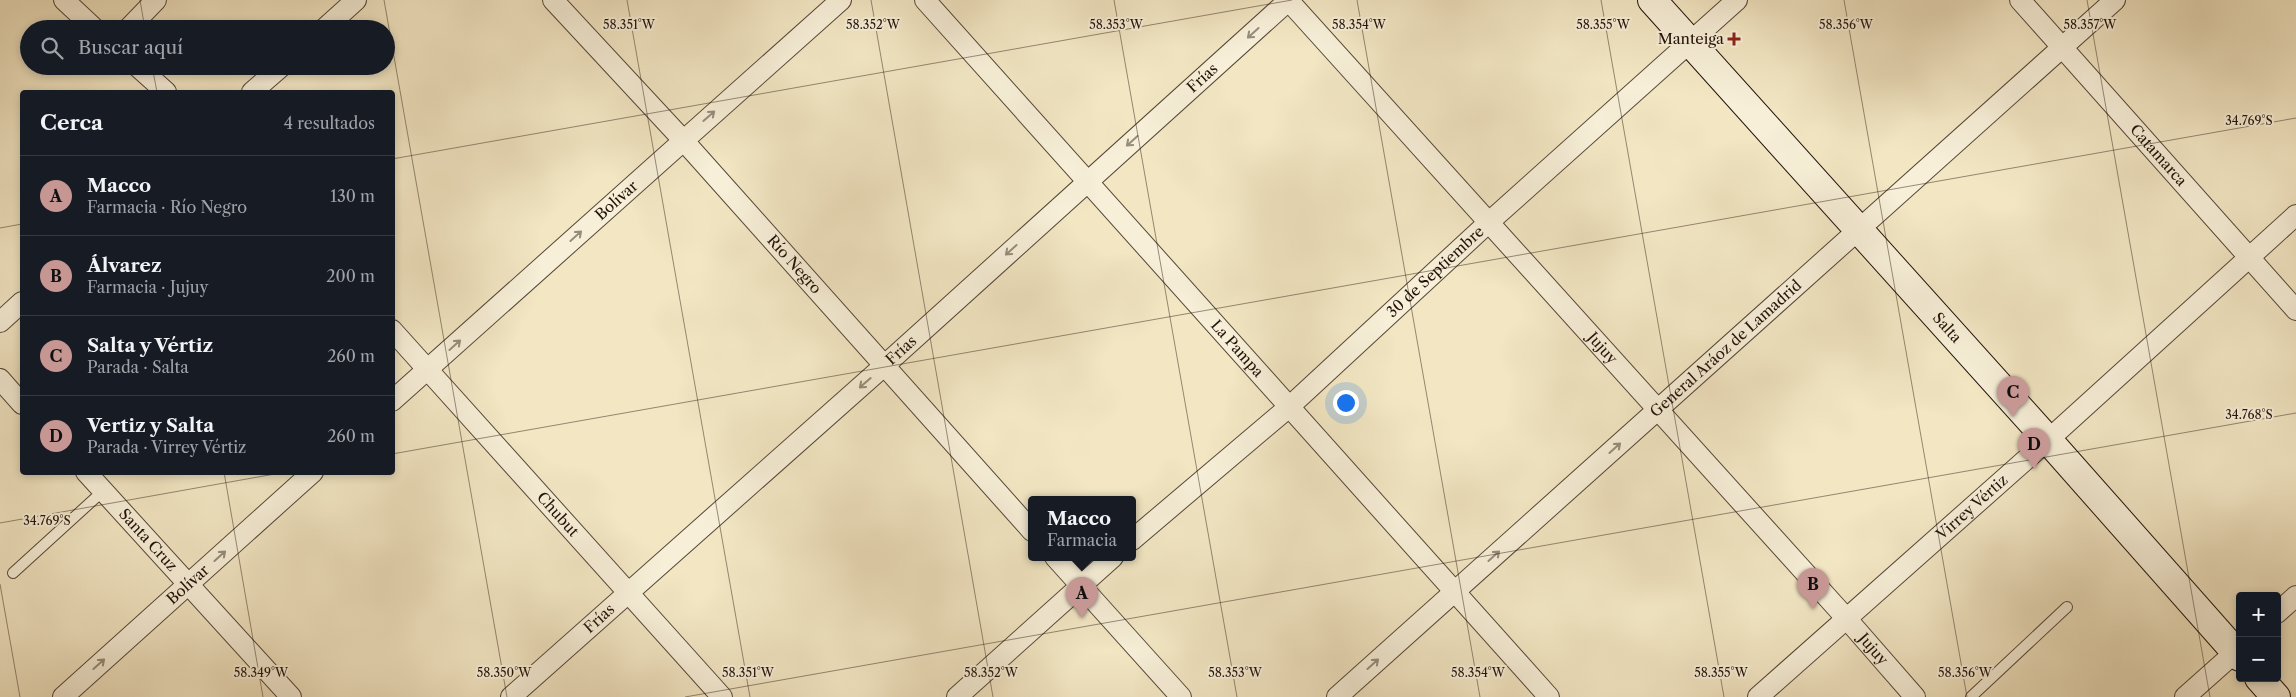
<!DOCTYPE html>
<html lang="es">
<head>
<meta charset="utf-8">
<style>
	body { margin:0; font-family:"Libre Caslon Text",serif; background:#20242c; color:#f1f3f6 }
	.controls { position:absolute; right:15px; bottom:15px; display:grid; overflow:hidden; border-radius:5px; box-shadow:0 2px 8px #0003 }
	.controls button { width:45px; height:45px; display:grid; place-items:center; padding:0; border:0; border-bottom:1px solid #363941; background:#171b24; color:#f1f3f6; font:25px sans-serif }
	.you { position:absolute; left:1345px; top:402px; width:18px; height:18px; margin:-12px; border:4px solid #fff; border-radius:50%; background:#1a73e8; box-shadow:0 0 0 8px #1a73e833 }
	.badge { display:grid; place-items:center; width:32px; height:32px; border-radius:50%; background:#c59692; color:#111; font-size:16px; font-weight:700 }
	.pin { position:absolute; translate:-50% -41px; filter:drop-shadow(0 1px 2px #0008) }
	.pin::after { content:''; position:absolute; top:26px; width:18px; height:15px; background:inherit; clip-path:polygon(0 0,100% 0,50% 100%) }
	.popup { position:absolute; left:1028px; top:496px; width:108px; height:65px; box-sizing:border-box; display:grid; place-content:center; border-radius:5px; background:#171b24; filter:drop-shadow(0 1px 4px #0005); font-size:16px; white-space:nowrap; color:#9ea1a6 }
	.popup b { font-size:19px; color:#f1f3f6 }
	.popup::after { content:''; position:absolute; left:50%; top:100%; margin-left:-10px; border:10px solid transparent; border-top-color:#171b24 }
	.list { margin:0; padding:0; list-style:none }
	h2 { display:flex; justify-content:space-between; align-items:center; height:65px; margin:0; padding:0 20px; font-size:21px }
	h2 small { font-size:16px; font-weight:400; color:#9ea1a6 }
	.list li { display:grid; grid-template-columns:32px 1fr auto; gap:15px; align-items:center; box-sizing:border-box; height:80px; padding:0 20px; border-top:1px solid #363941 }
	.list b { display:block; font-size:19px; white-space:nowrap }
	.list p { margin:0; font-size:16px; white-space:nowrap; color:#9ea1a6 }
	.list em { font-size:16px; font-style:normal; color:#9ea1a6 }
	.icon { flex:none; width:28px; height:28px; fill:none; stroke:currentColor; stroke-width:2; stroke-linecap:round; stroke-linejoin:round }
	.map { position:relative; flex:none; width:2296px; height:697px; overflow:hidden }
	.search { position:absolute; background:#171b24; box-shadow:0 2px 8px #0003; left:20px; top:20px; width:375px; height:55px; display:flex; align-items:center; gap:12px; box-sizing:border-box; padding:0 18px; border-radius:28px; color:#9ea1a6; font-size:19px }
	.panel { position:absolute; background:#171b24; box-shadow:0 2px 8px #0003; left:20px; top:90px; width:375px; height:385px; border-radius:5px }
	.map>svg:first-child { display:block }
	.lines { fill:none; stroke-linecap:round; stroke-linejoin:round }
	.lane-casing { stroke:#564738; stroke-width:12 }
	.street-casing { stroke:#564738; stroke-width:22 }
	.secondary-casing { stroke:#221209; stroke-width:30 }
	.lane { stroke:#f7efd8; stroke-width:10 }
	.street { stroke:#f7efd8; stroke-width:20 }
	.secondary { stroke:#f7efd8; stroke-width:28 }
	.oneway { stroke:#978c7b }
	.ticks { fill:none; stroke:#221209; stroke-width:1; stroke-opacity:0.45 }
	.poi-dot { fill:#8f2418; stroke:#f7efd8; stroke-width:2 }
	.labels { text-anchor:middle; stroke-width:4; stroke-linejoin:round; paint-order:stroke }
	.poi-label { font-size:15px; fill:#221209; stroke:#f7efd8; text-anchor:end }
	.street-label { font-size:15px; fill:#221209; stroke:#f7efd8 }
	.ticks-label { font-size:12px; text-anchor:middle; fill:#221209; stroke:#f7efd8; stroke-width:4; stroke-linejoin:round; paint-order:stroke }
</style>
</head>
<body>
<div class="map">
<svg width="2296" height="697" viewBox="0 0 2296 697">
	<rect width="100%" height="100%" fill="#f2e6c3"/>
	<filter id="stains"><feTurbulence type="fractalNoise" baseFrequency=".004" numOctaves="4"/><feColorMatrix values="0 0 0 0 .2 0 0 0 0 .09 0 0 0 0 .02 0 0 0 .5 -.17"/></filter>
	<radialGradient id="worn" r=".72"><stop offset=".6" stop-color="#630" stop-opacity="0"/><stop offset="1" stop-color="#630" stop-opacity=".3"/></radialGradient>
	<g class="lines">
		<defs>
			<g id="lane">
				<path d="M13,573L103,491"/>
				<path d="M1971,697L2067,607"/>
			</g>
			<g id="street">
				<path d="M64,0L95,29"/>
				<path id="s1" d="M553,0L683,140L1032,531"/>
				<path id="s2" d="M925,0L1549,697"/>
				<path id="s3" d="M1288,0L1846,618L1915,697"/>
				<path id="s4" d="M2020,0L2296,310"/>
				<path d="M128,29L156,0"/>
				<path d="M324,29L356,0"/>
				<path d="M137,66L166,92"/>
				<path d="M252,92L282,66"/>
				<path d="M0,322L22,302"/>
				<path id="s5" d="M392,330L722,697"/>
				<path d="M0,379L22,404"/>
				<path id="s6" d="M392,401L841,0"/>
				<path id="s7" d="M86,472L291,697"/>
				<path id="s8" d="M1132,540L1289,407L1488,223L1737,0"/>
				<path d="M1055,557L1181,697"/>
				<path d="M2277,613L2296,596"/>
				<path id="s9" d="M63,697L313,472"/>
				<path id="s10" d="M511,697L885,365L1289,0"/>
				<path d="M957,697L1113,557"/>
				<path id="s11" d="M1337,697L2115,0"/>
				<path id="s12" d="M1758,697L2048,440L2296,215"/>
				<path d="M2185,697L2240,648"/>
			</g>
			<g id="secondary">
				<path id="s13" d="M1652,0L2048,440L2240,657"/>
				<path d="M2259,678L2276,697"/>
			</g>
		</defs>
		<use href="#lane" class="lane-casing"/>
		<use href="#street" class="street-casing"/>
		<use href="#secondary" class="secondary-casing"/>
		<use href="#lane" class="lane"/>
		<use href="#street" class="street"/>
		<use href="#secondary" class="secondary"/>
	</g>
	<defs><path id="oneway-shaft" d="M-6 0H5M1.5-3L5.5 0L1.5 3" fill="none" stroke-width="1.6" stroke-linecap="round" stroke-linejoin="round" transform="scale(1.25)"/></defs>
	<g class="oneway">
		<use href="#oneway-shaft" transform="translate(1253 33) rotate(138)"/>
		<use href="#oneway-shaft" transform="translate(709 116) rotate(-41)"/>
		<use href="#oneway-shaft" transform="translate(1132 141) rotate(138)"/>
		<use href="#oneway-shaft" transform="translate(576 236) rotate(-42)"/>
		<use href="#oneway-shaft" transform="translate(1011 250) rotate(138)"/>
		<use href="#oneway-shaft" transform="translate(455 345) rotate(-42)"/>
		<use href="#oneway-shaft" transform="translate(865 383) rotate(139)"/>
		<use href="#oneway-shaft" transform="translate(1615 448) rotate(-42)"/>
		<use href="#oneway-shaft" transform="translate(220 556) rotate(-42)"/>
		<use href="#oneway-shaft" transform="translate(1494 556) rotate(-42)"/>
		<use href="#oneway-shaft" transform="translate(99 664) rotate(-42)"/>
		<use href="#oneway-shaft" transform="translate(1373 664) rotate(-42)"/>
	</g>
	<path class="ticks" d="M140,0L145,29M384,0L507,697M627,0L750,697M871,0L993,697M1114,0L1237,697M1357,0L1480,697M1601,0L1724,697M1844,0L1967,697M2087,0L2210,697M152,66L157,92M392,159L1292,0M0,228L22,224M392,454L2296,118M224,472L263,697M0,523L286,472M0,584L20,697M685,697L2296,413"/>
	<path class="poi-dot" d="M1731.5 31.5h5v5h5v5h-5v5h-5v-5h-5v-5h5z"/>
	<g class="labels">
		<g class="poi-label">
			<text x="1724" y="44">Manteiga</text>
		</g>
		<g class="street-label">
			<text dy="5" stroke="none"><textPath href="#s10" startOffset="928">Frías</textPath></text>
			<text dy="5" stroke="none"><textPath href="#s4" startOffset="208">Catamarca</textPath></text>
			<text dy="5" stroke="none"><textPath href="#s6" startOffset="301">Bolívar</textPath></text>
			<text dy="5" stroke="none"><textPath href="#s1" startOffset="358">Río Negro</textPath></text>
			<text dy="5" stroke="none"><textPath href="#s8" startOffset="405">30 de Septiembre</textPath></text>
			<text dy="5" stroke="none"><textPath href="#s13" startOffset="441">Salta</textPath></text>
			<text dy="5" stroke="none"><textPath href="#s2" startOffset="468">La Pampa</textPath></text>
			<text dy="5" stroke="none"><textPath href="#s3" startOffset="469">Jujuy</textPath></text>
			<text dy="5" stroke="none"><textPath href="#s11" startOffset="522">General Aráoz de Lamadrid</textPath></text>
			<text dy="5" stroke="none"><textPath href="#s10" startOffset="522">Frías</textPath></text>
			<text dy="5" stroke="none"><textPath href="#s12" startOffset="286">Virrey Vértiz</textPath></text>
			<text dy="5" stroke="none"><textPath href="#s5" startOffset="248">Chubut</textPath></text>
			<text dy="5" stroke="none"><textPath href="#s7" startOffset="92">Santa Cruz</textPath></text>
			<text dy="5" stroke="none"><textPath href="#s9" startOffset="168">Bolívar</textPath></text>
			<text dy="5" stroke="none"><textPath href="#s10" startOffset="118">Frías</textPath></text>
			<text dy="5" stroke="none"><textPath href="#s3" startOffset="874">Jujuy</textPath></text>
		</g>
	</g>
	<g class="ticks-label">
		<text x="629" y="29">58.351°W</text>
		<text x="873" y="29">58.352°W</text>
		<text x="1116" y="29">58.353°W</text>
		<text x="1359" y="29">58.354°W</text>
		<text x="1603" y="29">58.355°W</text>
		<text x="1846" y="29">58.356°W</text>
		<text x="2090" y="29">58.357°W</text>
		<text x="2249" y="125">34.769°S</text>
		<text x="2249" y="419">34.768°S</text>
		<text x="47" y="525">34.769°S</text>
		<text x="261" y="677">58.349°W</text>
		<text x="504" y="677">58.350°W</text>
		<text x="748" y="677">58.351°W</text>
		<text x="991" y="677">58.352°W</text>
		<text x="1235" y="677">58.353°W</text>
		<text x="1478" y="677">58.354°W</text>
		<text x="1721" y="677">58.355°W</text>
		<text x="1965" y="677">58.356°W</text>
	</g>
	<rect width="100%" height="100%" filter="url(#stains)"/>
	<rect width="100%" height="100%" fill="url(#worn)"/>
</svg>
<div class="controls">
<button>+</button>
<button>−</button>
</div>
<div class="you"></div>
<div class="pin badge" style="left:1082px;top:618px">A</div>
<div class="popup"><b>Macco</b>Farmacia</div>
<div class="pin badge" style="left:1813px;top:609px">B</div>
<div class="pin badge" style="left:2013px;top:417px">C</div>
<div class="pin badge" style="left:2034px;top:469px">D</div>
<div class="search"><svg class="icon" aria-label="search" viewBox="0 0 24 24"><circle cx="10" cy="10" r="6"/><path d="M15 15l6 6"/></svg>Buscar aquí</div>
<section class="panel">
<h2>Cerca<small>4 resultados</small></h2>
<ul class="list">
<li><span class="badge">A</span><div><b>Macco</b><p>Farmacia · Río Negro</p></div><em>130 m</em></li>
<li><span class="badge">B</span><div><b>Álvarez</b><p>Farmacia · Jujuy</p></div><em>200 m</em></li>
<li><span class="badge">C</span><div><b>Salta y Vértiz</b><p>Parada · Salta</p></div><em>260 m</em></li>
<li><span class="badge">D</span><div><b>Vertiz y Salta</b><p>Parada · Virrey Vértiz</p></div><em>260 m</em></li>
</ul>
</section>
</div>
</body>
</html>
